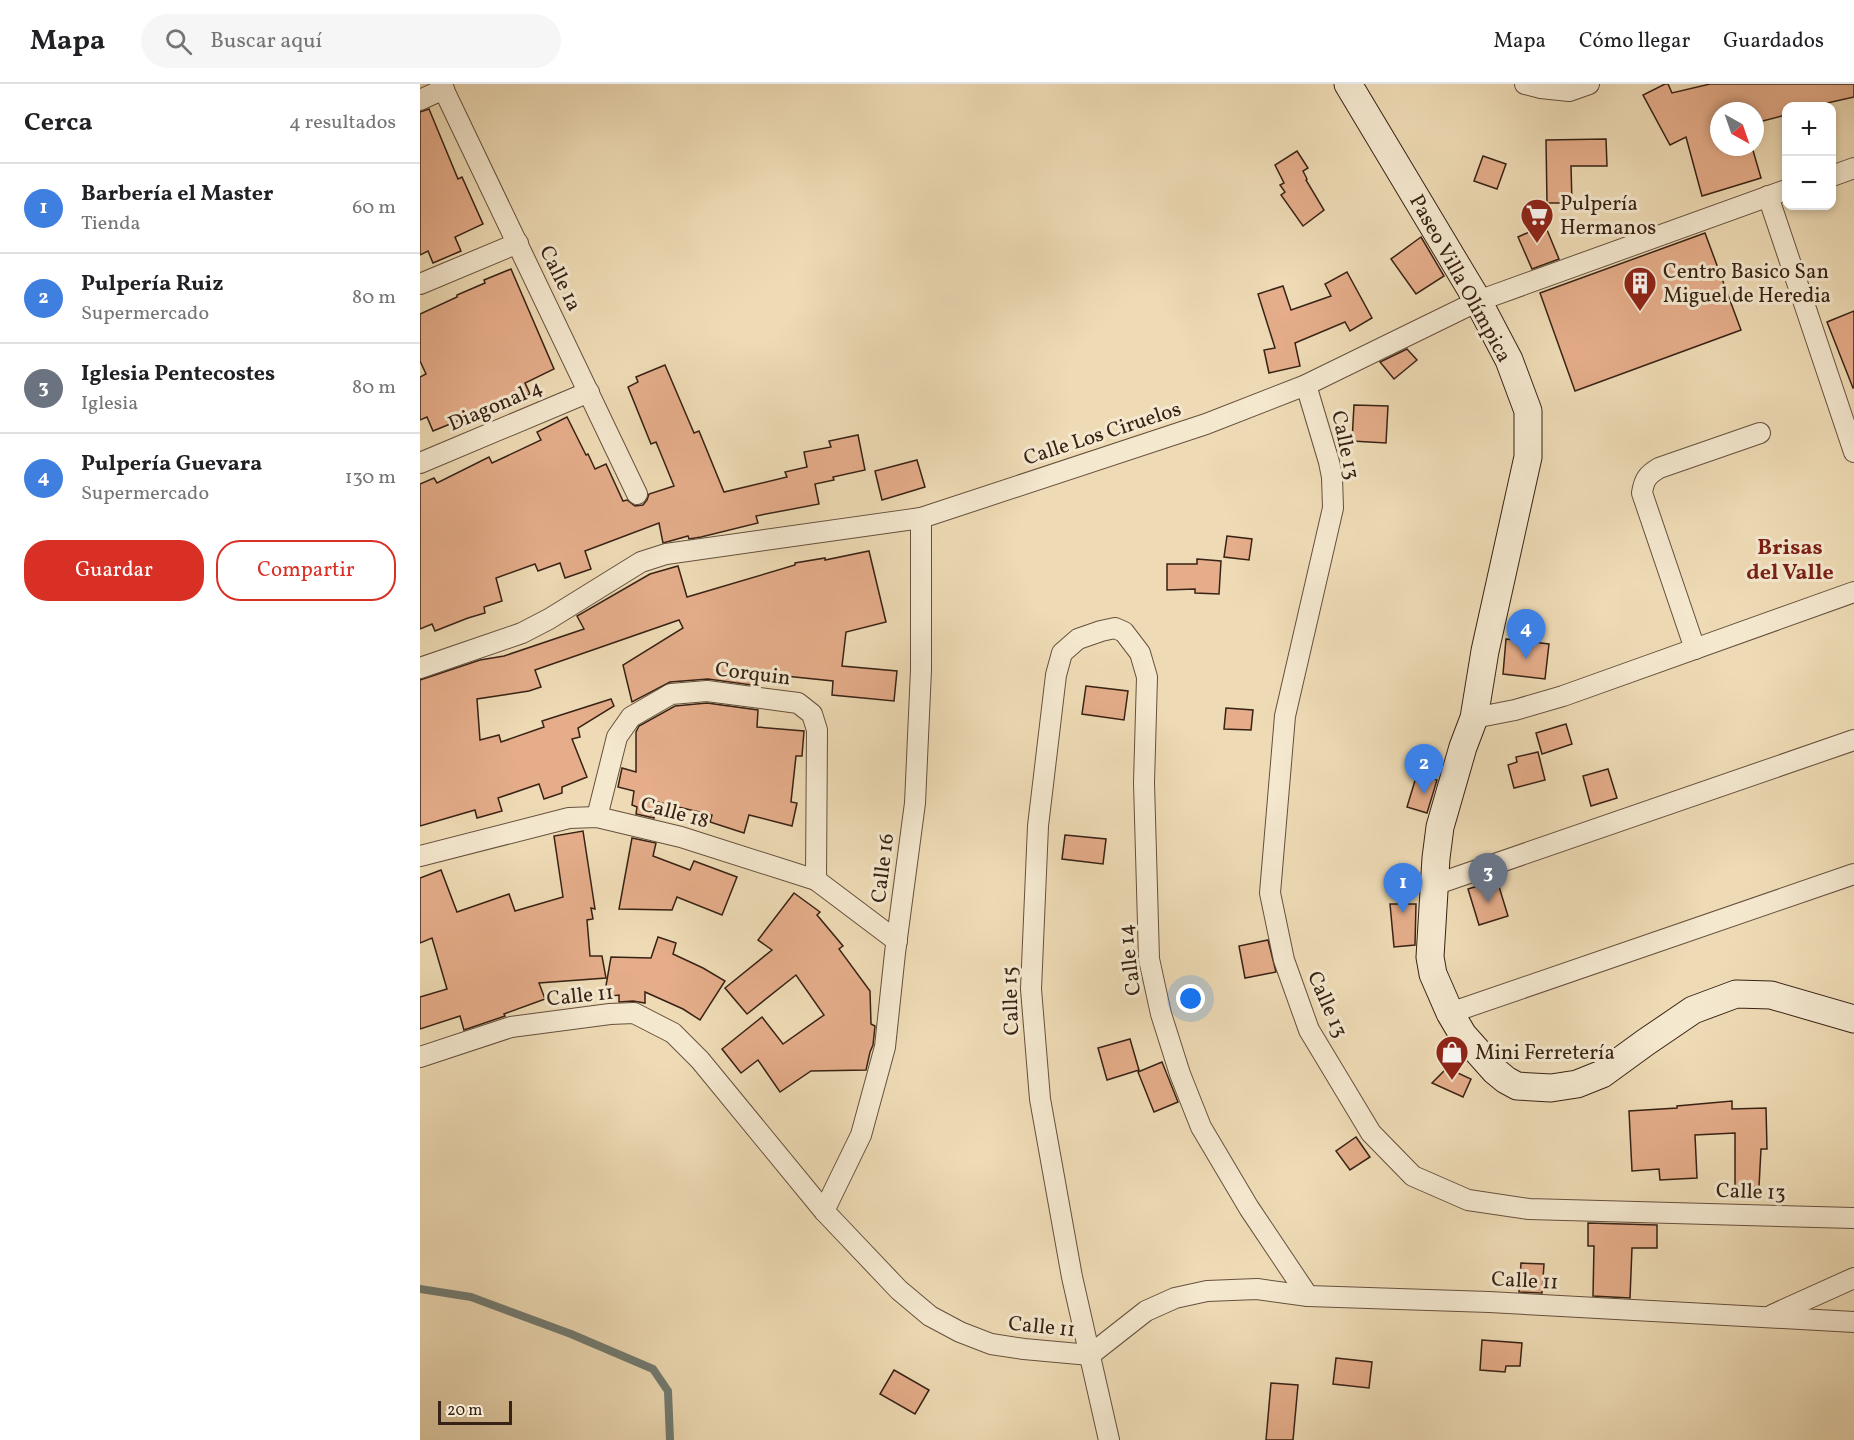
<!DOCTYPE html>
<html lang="es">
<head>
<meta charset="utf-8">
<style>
	body { margin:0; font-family:Vollkorn,serif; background:#f6f6f6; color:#202124 }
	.controls { position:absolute; right:18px; top:18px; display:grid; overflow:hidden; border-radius:12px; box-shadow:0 3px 9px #0003 }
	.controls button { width:54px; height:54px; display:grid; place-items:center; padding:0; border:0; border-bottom:2px solid #e0e0e0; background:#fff; color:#202124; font:30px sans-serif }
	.compass { position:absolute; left:1290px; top:18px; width:54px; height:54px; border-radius:50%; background:#fff; box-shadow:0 3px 9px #0003; rotate:140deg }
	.scale { position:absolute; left:18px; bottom:15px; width:74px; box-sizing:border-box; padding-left:6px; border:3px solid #382215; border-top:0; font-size:16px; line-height:21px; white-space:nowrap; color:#382215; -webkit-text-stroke:4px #f4e8cf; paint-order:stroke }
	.you { position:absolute; left:771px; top:915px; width:21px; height:21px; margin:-15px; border:4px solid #fff; border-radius:50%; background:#1a73e8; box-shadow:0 0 0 9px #1a73e833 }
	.badge { display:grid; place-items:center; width:39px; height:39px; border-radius:50%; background:#d93025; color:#fff; font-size:20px; font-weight:700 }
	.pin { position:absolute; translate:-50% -50px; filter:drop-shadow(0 2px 3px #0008) }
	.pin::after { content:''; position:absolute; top:32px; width:21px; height:18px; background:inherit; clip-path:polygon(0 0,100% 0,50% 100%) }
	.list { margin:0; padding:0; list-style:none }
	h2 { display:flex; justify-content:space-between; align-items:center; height:78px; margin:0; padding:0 24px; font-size:26px }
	h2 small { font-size:20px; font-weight:400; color:#757577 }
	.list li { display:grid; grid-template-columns:39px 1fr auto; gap:18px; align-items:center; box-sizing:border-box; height:90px; padding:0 24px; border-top:2px solid #e0e0e0 }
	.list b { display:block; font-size:22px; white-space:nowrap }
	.list p { margin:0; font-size:20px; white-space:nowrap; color:#757577 }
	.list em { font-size:20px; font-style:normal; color:#757577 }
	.actions { display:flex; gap:12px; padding:18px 24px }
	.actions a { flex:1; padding:14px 0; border:2px solid #d93025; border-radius:24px; text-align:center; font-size:21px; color:#d93025 }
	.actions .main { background:#d93025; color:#fff }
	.icon { flex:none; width:33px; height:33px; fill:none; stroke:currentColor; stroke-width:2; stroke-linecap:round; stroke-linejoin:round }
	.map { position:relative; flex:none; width:1434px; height:1356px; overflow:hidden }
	header { display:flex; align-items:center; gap:36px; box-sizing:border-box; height:84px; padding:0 30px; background:#fff; border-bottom:2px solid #e0e0e0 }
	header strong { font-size:28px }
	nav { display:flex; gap:33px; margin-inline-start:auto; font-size:21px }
	.search { width:420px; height:54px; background:#f6f6f6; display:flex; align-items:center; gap:15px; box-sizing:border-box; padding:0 21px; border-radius:33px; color:#757577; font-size:22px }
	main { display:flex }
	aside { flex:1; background:#fff }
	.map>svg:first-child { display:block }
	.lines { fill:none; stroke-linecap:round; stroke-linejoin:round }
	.stream { stroke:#737d74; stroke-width:8 }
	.building { fill:#e5ad8a; stroke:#382215; stroke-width:1.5 }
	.minor-casing { stroke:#66503d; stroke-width:22 }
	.secondary-casing { stroke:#382215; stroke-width:29 }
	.minor { stroke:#f4e8cf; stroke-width:20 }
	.secondary { stroke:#f4e8cf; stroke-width:27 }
	.labels { text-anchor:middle; stroke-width:6; stroke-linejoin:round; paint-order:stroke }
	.poi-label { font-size:21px; fill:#382215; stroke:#f4e8cf; text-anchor:start }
	.street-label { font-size:21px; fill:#382215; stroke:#f4e8cf }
	.neighbourhood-label { font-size:22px; font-weight:bold; fill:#7a1f14; stroke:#f4e8cf }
</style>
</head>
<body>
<header>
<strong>Mapa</strong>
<div class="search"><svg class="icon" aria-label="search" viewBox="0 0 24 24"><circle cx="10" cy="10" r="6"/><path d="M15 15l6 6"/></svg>Buscar aquí</div>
<nav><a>Mapa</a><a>Cómo llegar</a><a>Guardados</a></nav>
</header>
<main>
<aside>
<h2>Cerca<small>4 resultados</small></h2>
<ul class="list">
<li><span class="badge" style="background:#3f7fe0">1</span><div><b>Barbería el Master</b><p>Tienda</p></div><em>60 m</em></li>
<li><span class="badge" style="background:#3f7fe0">2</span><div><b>Pulpería Ruiz</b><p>Supermercado</p></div><em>80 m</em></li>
<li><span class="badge" style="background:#6b7280">3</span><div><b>Iglesia Pentecostes</b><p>Iglesia</p></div><em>80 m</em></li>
<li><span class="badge" style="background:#3f7fe0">4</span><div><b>Pulpería Guevara</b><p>Supermercado</p></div><em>130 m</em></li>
</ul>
<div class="actions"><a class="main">Guardar</a><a>Compartir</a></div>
</aside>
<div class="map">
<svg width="1434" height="1356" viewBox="0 0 1434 1356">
	<rect width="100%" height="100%" fill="#eedbb5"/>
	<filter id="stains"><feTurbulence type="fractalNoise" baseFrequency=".00333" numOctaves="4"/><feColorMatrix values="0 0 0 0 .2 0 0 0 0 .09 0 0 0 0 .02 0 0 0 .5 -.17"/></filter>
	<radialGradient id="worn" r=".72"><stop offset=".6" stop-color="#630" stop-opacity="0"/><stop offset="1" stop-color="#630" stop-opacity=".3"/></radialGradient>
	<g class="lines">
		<path class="stream" d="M0,1205L51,1213L151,1250L233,1285L248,1307L250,1356"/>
	</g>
	<g class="building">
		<path d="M1245,0H1248L1252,9L1290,0H1434V13L1394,22H1366V31L1335,39V27H1299V63H1332L1341,94L1282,112L1266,53L1250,61L1223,11Z"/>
		<path d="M9,25L38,95L42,93L63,140L35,153L41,167L13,179L8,167L0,171V28Z"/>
		<path d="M1186,55L1187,82H1151L1152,119H1127L1126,56Z"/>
		<path d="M877,67L888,84L883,87L887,95L886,96L904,126L883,142L861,111L865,108L860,101L864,99L855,81Z"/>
		<path d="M1063,72L1086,80L1077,105L1054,97Z"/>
		<path d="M1125,141L1139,175L1112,185L1098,153Z"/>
		<path d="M1285,149L1321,246L1155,307L1120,209Z"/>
		<path d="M1001,153L1024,192L996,210L971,175Z"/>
		<path d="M91,185L134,285L105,299L110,310L59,333L57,329L13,347L7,333L0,336V293L6,290L0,277V230L37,213V211L65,199L64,196Z"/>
		<path d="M927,188L952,234L930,247L925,238L875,259L880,282L849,289L844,266L855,264L838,210L863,202L871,226L911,212L905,200Z"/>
		<path d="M1434,227V303L1433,304L1407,238Z"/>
		<path d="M987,265L997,276L974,295L960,278Z"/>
		<path d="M245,281L274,349L279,347L304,408L367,393L365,388L387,383L384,368L411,363L409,357L438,351L445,386L413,393L414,396L395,400L399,420L336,432L338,439L281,453L269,455L268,452L243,459L239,439L165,467L171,485L145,494L140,479L118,487L115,480L76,494L82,517L64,523L65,529L48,534L15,547L12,540L0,545V400L14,394L17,399L69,373L72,379L121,356L117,348L147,333L166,371L168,370L175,385L186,380L203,417L207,416L215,422L223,421L227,416L229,410L254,402L236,358L231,360L208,303L218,298L216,293Z"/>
		<path d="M934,321L968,322L966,359L932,357Z"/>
		<path d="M497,376L505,403L462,416L455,387Z"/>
		<path d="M807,452L832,455L829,476L804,473Z"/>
		<path d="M449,467L466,538L426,548L422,582L477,587L474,617L412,611L413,597L365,592H340L339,602L288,595L250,598L212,618L203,581L263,544L259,536L115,586L121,603L109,607L57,615L60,656L79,651L81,658L124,643L122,637L191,615L194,622L158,644L160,653L152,655L167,693L142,703V709L124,715L119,700L78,714L82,727L57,734L55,726L0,742V596L60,576L84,572L164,545L157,532L230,490L258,482L267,513L375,481V479L405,474V476Z"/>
		<path d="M777,475L801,477L799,510L775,509V505L747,506V480H777Z"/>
		<path d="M1086,555L1129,560L1125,595L1083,590Z"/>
		<path d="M666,602L708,607L704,636L662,630Z"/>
		<path d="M287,619L338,626L337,643L384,647L382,672H376L371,718L377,719L372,742L329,731L324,749L290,738L292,731L237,718L234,734L216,730L217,723L212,721L214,707L198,703L202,684L216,688V648L219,642L255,622Z"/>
		<path d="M806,624L833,626L831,646L804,645Z"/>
		<path d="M1146,640L1152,660L1122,670L1116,649Z"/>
		<path d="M1118,668L1125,696L1094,704L1088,681L1097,678L1096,673Z"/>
		<path d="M1188,685L1197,714L1171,722L1163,692Z"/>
		<path d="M997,690L1017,696L1007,729L987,723Z"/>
		<path d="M163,747L175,825L171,824L173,835L167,836L170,872H182L186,894L119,899L125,915L84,930L85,932L44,946L40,932L0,945V913L27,905L12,854L0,859V794L21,786L37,828L89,810L95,827L143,813L134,752Z"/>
		<path d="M645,751L686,755L683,780L642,775Z"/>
		<path d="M212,754L236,759L233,772L270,786L274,777L317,793L302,831L257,813L252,826L199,825Z"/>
		<path d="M1077,796L1088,832L1059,841L1048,805Z"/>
		<path d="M374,809L400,828L397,831L423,862L419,865L450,907L451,940L455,942L453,961L450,968L446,986L391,987L360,1008L338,976L321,989L302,965L342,933L363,960L404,931L376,891L327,930L305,904L352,866L338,856Z"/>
		<path d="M970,820H996L995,861L974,863Z"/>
		<path d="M238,853L256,859L253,870L283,884L305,897L280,936L263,925L225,908V919L213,917L199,918V911L184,913L191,873L231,874Z"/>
		<path d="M848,856L856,888L825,894L819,862Z"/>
		<path d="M710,955L719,986L687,996L678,964Z"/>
		<path d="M742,978L758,1018L734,1028L718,988Z"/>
		<path d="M1027,984L1051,995L1043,1013L1012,999Z"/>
		<path d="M1312,1017V1025L1346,1024L1347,1065H1341L1339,1103L1315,1102V1049L1275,1051L1277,1094L1240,1096L1239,1085L1212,1087L1209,1027L1257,1024V1022Z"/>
		<path d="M936,1053L950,1073L930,1086L916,1067Z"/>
		<path d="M1168,1139L1237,1141V1164H1212L1210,1214L1173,1212L1174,1162H1168Z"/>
		<path d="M1101,1179L1124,1180L1122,1209L1099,1208Z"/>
		<path d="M1062,1256L1102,1259L1100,1282H1086L1085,1288L1060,1286Z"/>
		<path d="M916,1274L952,1278L949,1304L913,1300Z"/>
		<path d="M474,1286L509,1306L495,1330L460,1310Z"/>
		<path d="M851,1299L878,1301L873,1356H846Z"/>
	</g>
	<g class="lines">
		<defs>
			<g id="minor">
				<path d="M21,0L217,410"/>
				<path d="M1105,0L1121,4L1149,7L1169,0"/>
				<path d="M0,16L24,5"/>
				<path d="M1412,92L1434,84"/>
				<path d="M1348,112L1434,368"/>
				<path d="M0,200L98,159"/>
				<path d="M886,301L909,378L912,393L913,424L865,632L850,809L864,876L889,946L951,1049L993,1092L1048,1116L1109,1125L1434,1134"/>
				<path d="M0,379L169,308"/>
				<path d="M1275,565L1222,409C1224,396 1227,391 1239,384L1340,349"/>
				<path d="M0,584L102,549L129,535L221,478L246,470L501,434L786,340L886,301L1058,217L1366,106"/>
				<path d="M1054,634L1095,626L1143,612L1434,508"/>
				<path d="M177,733L197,653L211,633L251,610L287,607L378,619L392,630L397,646L396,796"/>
				<path d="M0,772L149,734L177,733L261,753L396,796L477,857"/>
				<path d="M1014,801L1434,656"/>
				<path d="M1030,929L1434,790"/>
				<path d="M0,973L91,943L190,930L214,929L253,949L280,976L404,1127L479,1206L510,1232L540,1248L571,1260L604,1265L670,1271L726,1227L755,1214L787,1207L837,1205L888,1212L1069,1218L1434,1238"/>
				<path d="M404,1127L441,1051L465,963L475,869L495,719L501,586V434"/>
				<path d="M1352,1231L1434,1194"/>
				<path d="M689,1356L652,1193L620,1015L611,905L618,742L636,591L642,569L658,555L681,547L695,544L704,548L720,569L727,593L724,699L729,875L741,930L760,990L781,1043L829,1124L888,1212"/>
			</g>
			<path id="secondary" d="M928,0L1058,217L1089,276L1108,327V373L1065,567L1054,634L1043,663L1020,743L1016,774L1010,873L1013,890L1030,929L1043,951L1075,987L1086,996L1097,1002L1131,1004L1157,1000L1182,990L1226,958L1273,926L1316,910L1351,911L1434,935"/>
		</defs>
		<use href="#minor" class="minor-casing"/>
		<use href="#secondary" class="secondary-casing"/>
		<use href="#minor" class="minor"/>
		<use href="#secondary" class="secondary"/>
	</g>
	<defs>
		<symbol id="supermarket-pin" viewBox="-11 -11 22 30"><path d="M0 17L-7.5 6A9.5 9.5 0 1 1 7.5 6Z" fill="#8f2418" stroke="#f4e8cf"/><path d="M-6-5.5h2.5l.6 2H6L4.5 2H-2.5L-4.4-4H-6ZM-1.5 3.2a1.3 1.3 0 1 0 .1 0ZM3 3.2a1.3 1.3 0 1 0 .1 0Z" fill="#fff"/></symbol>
		<symbol id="building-pin" viewBox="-11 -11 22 30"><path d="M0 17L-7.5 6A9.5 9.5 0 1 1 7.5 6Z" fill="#8f2418" stroke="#f4e8cf"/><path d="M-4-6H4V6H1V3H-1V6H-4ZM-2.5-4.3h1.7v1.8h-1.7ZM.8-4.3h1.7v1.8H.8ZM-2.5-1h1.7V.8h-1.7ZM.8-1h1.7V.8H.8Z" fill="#fff"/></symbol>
		<symbol id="shop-pin" viewBox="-11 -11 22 30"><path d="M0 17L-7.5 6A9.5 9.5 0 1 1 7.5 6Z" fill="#8f2418" stroke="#f4e8cf"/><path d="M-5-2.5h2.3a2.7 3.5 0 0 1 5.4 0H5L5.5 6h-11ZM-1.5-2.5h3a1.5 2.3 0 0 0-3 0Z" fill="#fff"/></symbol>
	</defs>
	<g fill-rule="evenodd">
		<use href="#supermarket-pin" x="1098" y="112" width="38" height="52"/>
		<use href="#building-pin" x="1201" y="180" width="38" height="52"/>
		<use href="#shop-pin" x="1013" y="949" width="38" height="52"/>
	</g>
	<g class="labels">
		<g class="poi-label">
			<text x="1140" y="126">Pulpería<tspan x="1140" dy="24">Hermanos</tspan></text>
			<text x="1243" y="194">Centro Basico San<tspan x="1243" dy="24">Miguel de Heredia</tspan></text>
			<text x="1055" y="975">Mini Ferretería</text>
		</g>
		<g class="street-label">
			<text transform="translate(141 194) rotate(64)" y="7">Calle 1a</text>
			<text transform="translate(1041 194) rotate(61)" y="7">Paseo Villa Olímpica</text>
			<text transform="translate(75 321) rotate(-23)" y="7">Diagonal 4</text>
			<text transform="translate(682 349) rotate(-18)" y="7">Calle Los Ciruelos</text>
			<text transform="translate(926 361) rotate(78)" y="7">Calle 13</text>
			<text transform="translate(333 589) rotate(7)" y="7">Corquin</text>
			<text transform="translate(255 728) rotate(15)" y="7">Calle 18</text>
			<text transform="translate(462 784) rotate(-83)" y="7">Calle 16</text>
			<text transform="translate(709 876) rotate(-97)" y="7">Calle 14</text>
			<text transform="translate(160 911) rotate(-6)" y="7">Calle 11</text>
			<text transform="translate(590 917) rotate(-92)" y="7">Calle 15</text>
			<text transform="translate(908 920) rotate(66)" y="7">Calle 13</text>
			<text transform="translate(1331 1107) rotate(2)" y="7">Calle 13</text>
			<text transform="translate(1105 1196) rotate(3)" y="7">Calle 11</text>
			<text transform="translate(622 1242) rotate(6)" y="7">Calle 11</text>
		</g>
		<g class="neighbourhood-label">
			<text x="1370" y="470">Brisas<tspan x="1370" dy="25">del Valle</tspan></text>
		</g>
	</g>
	<rect width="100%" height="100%" filter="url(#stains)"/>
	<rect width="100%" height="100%" fill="url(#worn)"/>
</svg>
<div class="controls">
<button>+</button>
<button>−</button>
</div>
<svg class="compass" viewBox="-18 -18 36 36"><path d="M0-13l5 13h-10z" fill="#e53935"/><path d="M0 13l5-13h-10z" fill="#757577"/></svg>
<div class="scale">20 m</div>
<div class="you"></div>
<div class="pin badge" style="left:983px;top:829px;background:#3f7fe0">1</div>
<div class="pin badge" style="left:1004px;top:710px;background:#3f7fe0">2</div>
<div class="pin badge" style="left:1068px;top:819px;background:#6b7280">3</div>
<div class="pin badge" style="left:1106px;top:575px;background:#3f7fe0">4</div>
</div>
</main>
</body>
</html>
